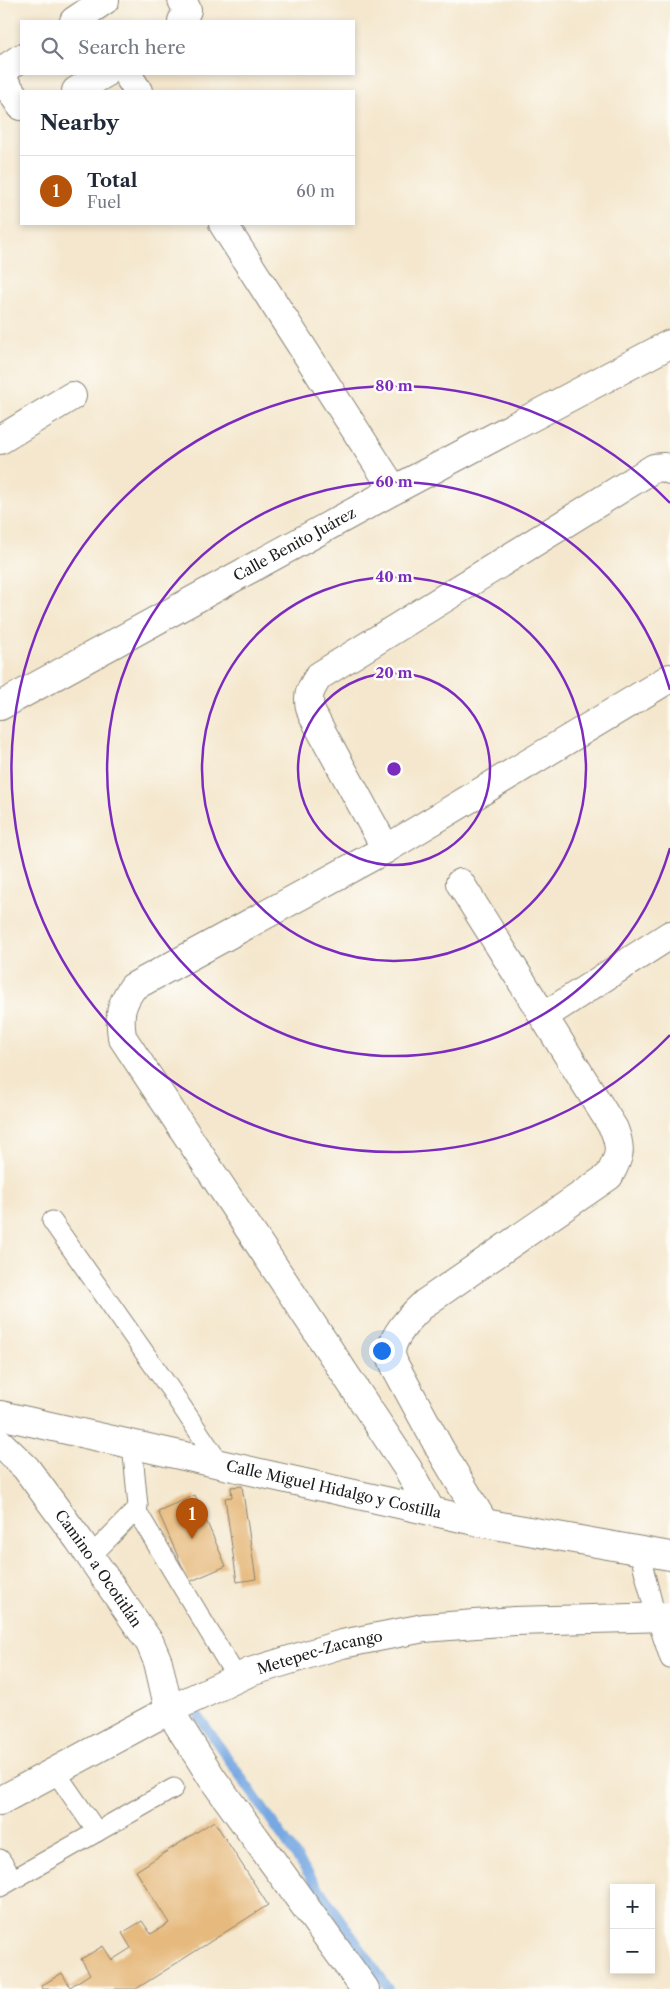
<!DOCTYPE html>
<html lang="en">
<head>
<meta charset="utf-8">
<style>
	body { margin:0; font-family:"Libre Caslon Text",serif; background:#f2f2f3; color:#1f2937 }
	.controls { position:absolute; right:15px; bottom:15px; display:grid; overflow:hidden; border-radius:0px; box-shadow:0 2px 8px #0003 }
	.controls button { width:45px; height:45px; display:grid; place-items:center; padding:0; border:0; border-bottom:1px solid #e0e1e3; background:#fff; color:#1f2937; font:25px sans-serif }
	.you { position:absolute; left:381px; top:1350px; width:18px; height:18px; margin:-12px; border:4px solid #fff; border-radius:50%; background:#1a73e8; box-shadow:0 0 0 8px #1a73e833 }
	.badge { display:grid; place-items:center; width:32px; height:32px; border-radius:50%; background:#b45309; color:#fff; font-size:16px; font-weight:700 }
	.pin { position:absolute; translate:-50% -41px; filter:drop-shadow(0 1px 2px #0008) }
	.pin::after { content:''; position:absolute; top:26px; width:18px; height:15px; background:inherit; clip-path:polygon(0 0,100% 0,50% 100%) }
	.list { margin:0; padding:0; list-style:none }
	h2 { display:flex; justify-content:space-between; align-items:center; height:65px; margin:0; padding:0 20px; font-size:21px }
	h2 small { font-size:16px; font-weight:400; color:#747a83 }
	.list li { display:grid; grid-template-columns:32px 1fr auto; gap:15px; align-items:center; box-sizing:border-box; height:70px; padding:0 20px; border-top:1px solid #e0e1e3 }
	.list b { display:block; font-size:19px; white-space:nowrap }
	.list p { margin:0; font-size:16px; white-space:nowrap; color:#747a83 }
	.list em { font-size:16px; font-style:normal; color:#747a83 }
	.icon { flex:none; width:28px; height:28px; fill:none; stroke:currentColor; stroke-width:2; stroke-linecap:round; stroke-linejoin:round }
	.map { position:relative; flex:none; width:670px; height:1989px; overflow:hidden }
	.search { position:absolute; background:#fff; box-shadow:0 2px 8px #0003; left:20px; top:20px; width:335px; height:55px; display:flex; align-items:center; gap:12px; box-sizing:border-box; padding:0 18px; border-radius:0px; color:#747a83; font-size:19px }
	.panel { position:absolute; background:#fff; box-shadow:0 2px 8px #0003; left:20px; top:90px; width:335px; height:135px; border-radius:0px }
	.map>svg:first-child { display:block }
	.lines { fill:none; stroke-linecap:round; stroke-linejoin:round }
	.stream { stroke:#77a8e2; stroke-width:10 }
	.building { fill:#e6ba7e }
	.service-casing { stroke:#888274; stroke-width:21 }
	.minor-casing { stroke:#888274; stroke-width:30 }
	.tertiary-casing { stroke:#888274; stroke-width:30 }
	.secondary-casing { stroke:#888274; stroke-width:30 }
	.service { stroke:#fff; stroke-width:19 }
	.minor { stroke:#fff; stroke-width:28 }
	.tertiary { stroke:#fff; stroke-width:28 }
	.secondary { stroke:#fff; stroke-width:28 }
	.ring { fill:none; stroke:#7b2cbf; stroke-width:2.5 }
	.labels { text-anchor:middle; stroke-width:5; stroke-linejoin:round; paint-order:stroke }
	.street-label { font-size:15px; fill:#1c1c1c; stroke:#fdfcf7 }
	.centre { fill:#7b2cbf; stroke:#fdfcf7; stroke-width:2.5 }
	.ring-label { font-size:15px; text-anchor:middle; font-weight:bold; fill:#7b2cbf; stroke:#fdfcf7; stroke-width:5; stroke-linejoin:round; paint-order:stroke }
</style>
</head>
<body>
<div class="map">
<svg width="670" height="1989" viewBox="0 0 670 1989">
	<rect width="100%" height="100%" fill="#fdfcf7"/>
	<filter id="ink" filterUnits="userSpaceOnUse"><feTurbulence type="fractalNoise" baseFrequency=".02" numOctaves="2"/><feDisplacementMap in="SourceGraphic" scale="10" xChannelSelector="R" yChannelSelector="G"/><feConvolveMatrix kernelMatrix="1 2 1 2 8 2 1 2 1" color-interpolation-filters="sRGB"/></filter>
	<filter id="wash" filterUnits="userSpaceOnUse"><feTurbulence type="fractalNoise" baseFrequency=".0096" numOctaves="4" result="noise"/><feDisplacementMap in="SourceGraphic" scale="20" xChannelSelector="R" yChannelSelector="G"/><feGaussianBlur stdDeviation="1.12" result="paint"/><feColorMatrix in="noise" values="0 0 0 0 0 0 0 0 0 0 0 0 0 0 0 0 0 1.4 0 .05"/><feComposite in="paint" operator="in"/></filter>
	<g filter="url(#wash)">
		<rect width="100%" height="100%" fill="#f4e7cd"/>
		<g class="lines">
			<path class="stream" d="M199,1717L389,1989"/>
		</g>
		<g id="blocks">
			<g class="building">
				<path d="M242,1486L256,1579L237,1582L225,1498L232,1497L231,1487Z"/>
				<path d="M195,1495L226,1566L189,1582L158,1511Z"/>
				<path d="M214,1821L268,1905L136,1989H43L41,1986L62,1973L70,1987L90,1974L81,1959L103,1946L112,1960L131,1948L122,1933L142,1921L151,1934L169,1923L136,1871Z"/>
			</g>
		</g>
	</g>
	<g filter="url(#ink)">
		<use href="#blocks" fill-opacity="0" stroke="#888274" stroke-width="1"/>
		<g class="lines">
			<defs>
				<g id="service">
					<path d="M52,1221L170,1389L220,1464"/>
					<path d="M136,1510L237,1678"/>
					<path d="M639,1551L656,1617L670,1659"/>
					<path d="M90,1557L136,1510L138,1506L132,1444"/>
					<path d="M55,1771L97,1832"/>
					<path d="M0,1859L13,1879"/>
					<path d="M0,1887L174,1788"/>
				</g>
				<g id="minor">
					<path d="M74,21L105,0"/>
					<path d="M182,21L187,10L182,0"/>
					<path d="M21,58L9,66L3,75L4,81L21,106"/>
					<path d="M127,74L138,91"/>
					<path d="M76,91L104,74"/>
					<path d="M223,224L394,490"/>
					<path d="M0,440L72,396"/>
					<path id="s1" d="M0,706L394,490L670,344"/>
					<path d="M386,849L312,714C306,697 309,691 319,676L654,468L664,467L670,470"/>
					<path d="M460,883L614,1129C622,1150 620,1156 609,1176L425,1303C413,1314 390,1337 391,1355C392,1359 394,1363 395,1366L440,1449L484,1523"/>
					<path d="M544,1016L670,935"/>
					<path d="M431,1511L408,1469L122,1037C119,1015 120,1005 133,987L386,849L670,678"/>
					<path d="M169,1710L212,1778L365,1989"/>
				</g>
				<g id="tertiary">
					<path id="s2" d="M0,1415L484,1523L670,1556"/>
				</g>
				<g id="secondary">
					<path id="s3" d="M0,1443L26,1468L79,1540L150,1643L158,1662L169,1710"/>
					<path id="s4" d="M0,1801L169,1710L250,1672L342,1644L424,1628L514,1621L670,1617"/>
				</g>
			</defs>
			<use href="#service" class="service-casing"/>
			<use href="#minor" class="minor-casing"/>
			<use href="#tertiary" class="tertiary-casing"/>
			<use href="#secondary" class="secondary-casing"/>
			<use href="#service" class="service"/>
			<use href="#minor" class="minor"/>
			<use href="#tertiary" class="tertiary"/>
			<use href="#secondary" class="secondary"/>
		</g>
	</g>
	<g class="ring">
		<circle cx="394" cy="769" r="96"/>
		<circle cx="394" cy="769" r="192"/>
		<path d="M670 848A287 287 0 1 1 670 690"/>
		<path d="M670 1035A383 383 0 1 1 670 503"/>
	</g>
	<g class="labels">
		<g class="street-label">
			<text dy="5" stroke="none"><textPath href="#s1" startOffset="336">Calle Benito Juárez</textPath></text>
			<text dy="5" stroke="none"><textPath href="#s2" startOffset="342">Calle Miguel Hidalgo y Costilla</textPath></text>
			<text dy="5" stroke="none"><textPath href="#s3" startOffset="160">Camino a Ocotitlán</textPath></text>
			<text dy="5" stroke="none"><textPath href="#s4" startOffset="354">Metepec-Zacango</textPath></text>
		</g>
	</g>
	<circle cx="394" cy="769" r="8" class="centre"/>
	<g class="ring-label">
		<text x="394" y="391">80 m</text>
		<text x="394" y="487">60 m</text>
		<text x="394" y="582">40 m</text>
		<text x="394" y="678">20 m</text>
	</g>
</svg>
<div class="controls">
<button>+</button>
<button>−</button>
</div>
<div class="you"></div>
<div class="pin badge" style="left:192px;top:1539px">1</div>
<div class="search"><svg class="icon" aria-label="search" viewBox="0 0 24 24"><circle cx="10" cy="10" r="6"/><path d="M15 15l6 6"/></svg>Search here</div>
<section class="panel">
<h2>Nearby<small></small></h2>
<ul class="list">
<li><span class="badge">1</span><div><b>Total</b><p>Fuel</p></div><em>60 m</em></li>
</ul>
</section>
</div>
</body>
</html>
